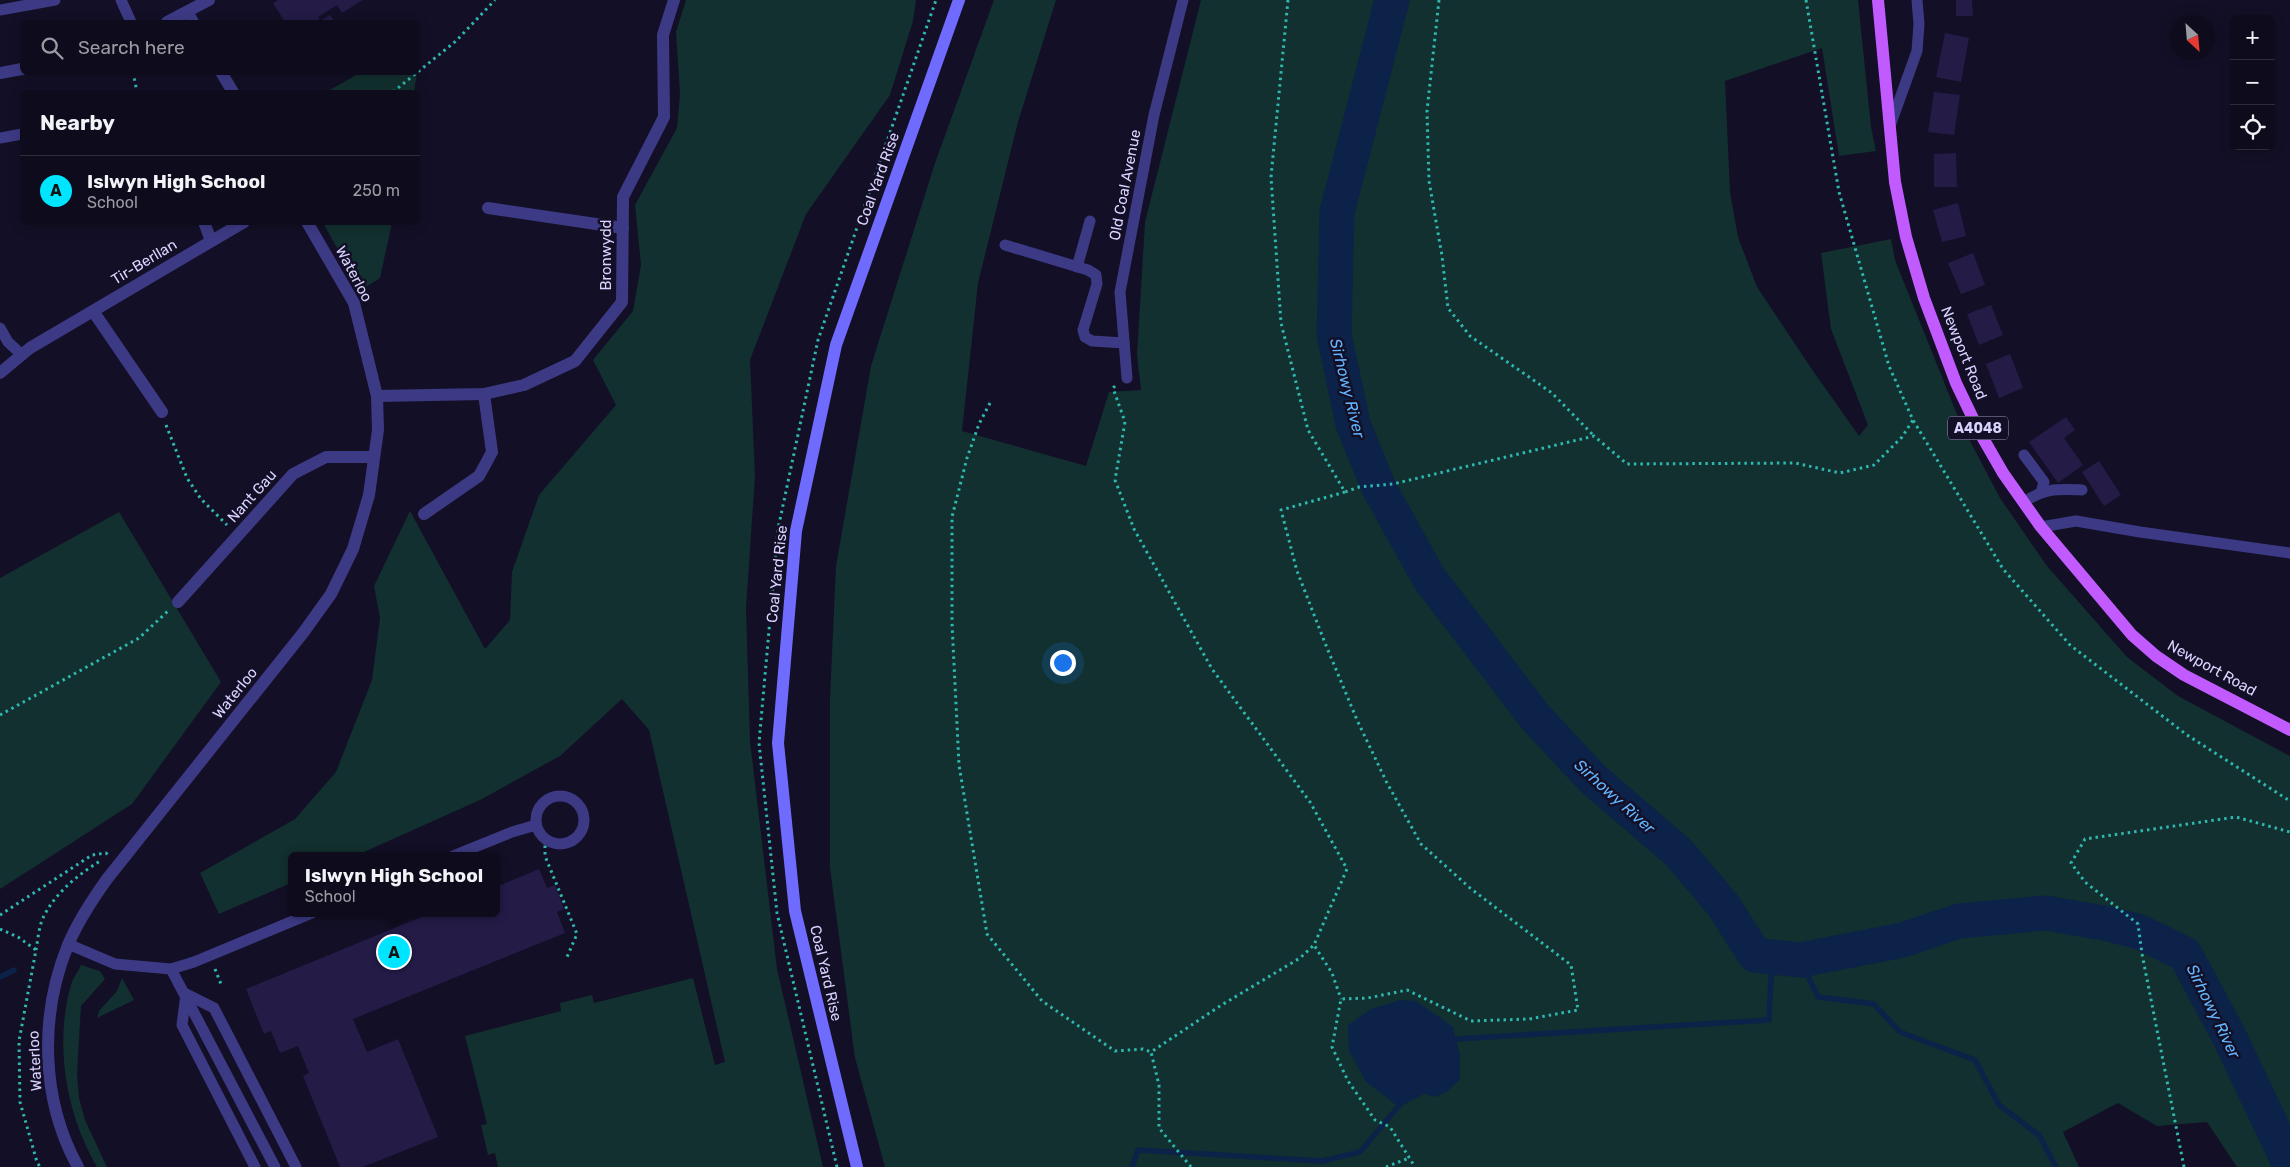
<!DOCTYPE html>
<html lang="en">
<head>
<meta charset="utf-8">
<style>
	body { margin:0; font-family:Rubik,sans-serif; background:#171425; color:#f1f3f6 }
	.controls { position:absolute; right:15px; top:15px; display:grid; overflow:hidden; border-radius:8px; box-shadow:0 2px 12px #0003 }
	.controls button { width:45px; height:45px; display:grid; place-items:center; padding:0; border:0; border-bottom:1px solid #2e2b3b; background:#0e0b1c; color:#f1f3f6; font:25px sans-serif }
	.compass { position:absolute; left:2170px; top:15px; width:45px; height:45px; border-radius:50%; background:#0e0b1c; box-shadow:0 2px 12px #0003; rotate:154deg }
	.you { position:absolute; left:1062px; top:662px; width:18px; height:18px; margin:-12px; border:4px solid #fff; border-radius:50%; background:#1a73e8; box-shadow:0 0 0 8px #1a73e833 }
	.badge { display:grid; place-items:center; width:32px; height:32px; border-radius:50%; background:#00e5ff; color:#111; font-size:16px; font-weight:700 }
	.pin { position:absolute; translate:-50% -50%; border:2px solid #fff; box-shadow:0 1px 5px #0006 }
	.popup { position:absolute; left:288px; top:852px; width:212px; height:65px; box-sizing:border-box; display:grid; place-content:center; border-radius:8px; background:#0e0b1c; filter:drop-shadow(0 1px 4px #0005); font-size:16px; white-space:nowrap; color:#9b9ba3 }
	.popup b { font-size:19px; color:#f1f3f6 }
	.popup::after { content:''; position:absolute; left:50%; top:100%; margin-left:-10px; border:10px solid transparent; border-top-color:#0e0b1c }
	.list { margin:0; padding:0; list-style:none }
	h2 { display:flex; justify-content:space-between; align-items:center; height:65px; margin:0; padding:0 20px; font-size:21px }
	h2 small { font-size:16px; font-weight:400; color:#9b9ba3 }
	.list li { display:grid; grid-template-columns:32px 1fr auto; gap:15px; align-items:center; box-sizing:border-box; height:70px; padding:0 20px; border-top:1px solid #2e2b3b }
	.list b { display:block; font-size:19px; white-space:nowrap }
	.list p { margin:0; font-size:16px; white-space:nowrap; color:#9b9ba3 }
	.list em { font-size:16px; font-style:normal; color:#9b9ba3 }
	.icon { flex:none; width:28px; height:28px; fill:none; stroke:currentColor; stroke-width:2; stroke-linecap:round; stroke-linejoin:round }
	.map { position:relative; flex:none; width:2290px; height:1167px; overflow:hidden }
	.search { position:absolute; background:#0e0b1c; box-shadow:0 2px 12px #0003; left:20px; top:20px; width:400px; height:55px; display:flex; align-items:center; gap:12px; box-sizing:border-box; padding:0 18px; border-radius:8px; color:#9b9ba3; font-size:19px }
	.panel { position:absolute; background:#0e0b1c; box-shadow:0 2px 12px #0003; left:20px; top:90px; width:400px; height:135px; border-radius:8px }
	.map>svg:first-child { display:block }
	.green { fill:#12302f }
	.water { fill:#0c2248 }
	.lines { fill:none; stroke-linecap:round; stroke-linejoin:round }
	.stream { stroke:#0c2248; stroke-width:5.5 }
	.river { stroke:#0c2248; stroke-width:35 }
	.building { fill:#241b47 }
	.path { stroke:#2fb8b0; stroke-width:3; stroke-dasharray:2.5 4; stroke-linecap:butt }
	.service { stroke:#3d3a85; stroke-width:11 }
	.minor { stroke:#3d3a85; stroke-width:12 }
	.tertiary { stroke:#3d3a85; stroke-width:12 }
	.secondary { stroke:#6f6bff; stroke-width:12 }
	.primary { stroke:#c25bff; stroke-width:12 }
	.labels { text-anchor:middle; stroke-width:5; stroke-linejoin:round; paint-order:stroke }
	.shield { fill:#130f26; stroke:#9e99be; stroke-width:1 }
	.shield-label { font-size:14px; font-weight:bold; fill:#d9d4ff }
	.street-label { font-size:15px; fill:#d9d4ff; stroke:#130f26 }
	.water-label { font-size:16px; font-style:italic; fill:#62b6ff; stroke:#130f26 }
</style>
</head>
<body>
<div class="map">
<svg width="2290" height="1167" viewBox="0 0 2290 1167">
	<rect width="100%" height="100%" fill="#130f26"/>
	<g class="green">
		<path d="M686,0H916L913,21L890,95L806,214L750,360L755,476L746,608L750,741L777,969L823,1167H498L495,1153L488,1155L481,1125L487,1124L465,1036L561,1011L560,1003L592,995L594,1003L693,978L715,1065L725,1062L649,730L622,699L560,756L480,800L355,856H292L291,883L219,914L200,873L295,819L336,772L372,680L380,618L374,586L410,511L485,649L510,620L512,572L539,495L616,405L593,360L633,311L641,265L635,205L677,128L680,94L676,32Z"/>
		<path d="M994,0H1056L1018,122L978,283L962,431L1086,466L1109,392L1141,390L1137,355L1145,222L1201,0H1858L1871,127L1876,151L1839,156L1822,48L1725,81L1730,192L1738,237L1757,287L1811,368L1859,436L1868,425L1831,329L1821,253L1891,239L1895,260L1960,422L2000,498L2047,566L2127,657L2178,696L2290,756V1167H2237L2207,1122L2157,1126L2118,1103L2063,1132L2079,1167H885L855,1058L830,868V698L836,566L871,366L935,163Z"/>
		<path d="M360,73H417L414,92H326Z"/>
		<path d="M323,223H392L380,278L361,290Z"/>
		<path d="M119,512L221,682L132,804L0,889V578Z"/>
		<path d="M81,965L100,971L105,979L81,1006L77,1074L79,1098L85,1120L107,1167H97C66,1114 54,1045 71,985C73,977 78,973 81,965Z"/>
		<path d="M122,978L134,1000L97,1018L99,1011L117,991Z"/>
	</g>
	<path class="water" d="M1400,1000L1416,1001L1453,1027L1460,1055V1080L1446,1092L1435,1097L1424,1094L1399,1107L1366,1082L1349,1051L1348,1025L1371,1009Z"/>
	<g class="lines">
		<g class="stream">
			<path d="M1800,960L1818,997L1874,1004L1900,1032L1975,1060L1999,1105L2039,1135L2056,1167"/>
			<path d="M0,977L14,970"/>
			<path d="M1451,1045L1456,1039L1769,1020L1772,957"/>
			<path d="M1132,1167L1138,1150L1322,1161L1360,1152L1403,1101"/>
		</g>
		<path class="river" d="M1392,0L1337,212L1334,335L1353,424L1379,488L1429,578L1536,718L1593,779L1679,853L1723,905L1755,955L1800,960L1903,940L1959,921L2046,913L2109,924L2140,932L2185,954L2229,1036L2290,1165"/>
	</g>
	<g class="building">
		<path d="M278,0H363L342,13L337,5L318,17L320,21L330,15L335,22H285L273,3Z"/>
		<path d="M1956,0H1972L1973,16H1956Z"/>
		<path d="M1945,33L1969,38L1961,82L1936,77Z"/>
		<path d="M1934,92L1960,95L1954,135L1928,132Z"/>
		<path d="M1956,153L1957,187H1934V154Z"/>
		<path d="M1958,203L1966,236L1942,242L1933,210Z"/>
		<path d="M1973,253L1985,285L1961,294L1948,263Z"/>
		<path d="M1991,305L2003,335L1979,345L1967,314Z"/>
		<path d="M2010,354L2023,388L1999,398L1986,364Z"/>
		<path d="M2066,417L2075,430L2064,438L2083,465L2058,483L2029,442Z"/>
		<path d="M2099,461L2121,495L2104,506L2082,472Z"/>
		<path d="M539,869L547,888L555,885L564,909L557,912L565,933L353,1019L367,1052L398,1039L438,1137L363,1167H340L303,1076L309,1073L298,1046L280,1053L271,1031L264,1034L246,989L431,913H496V887Z"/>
	</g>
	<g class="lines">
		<g class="path">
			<path d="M1288,0L1271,177L1281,323L1308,430L1345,492L1359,487L1393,484L1594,436L1627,464L1795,463L1840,473L1874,465L1902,437L1913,420"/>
			<path d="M1439,0L1427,111L1429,181L1442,256L1448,308L1470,336L1552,393L1594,436"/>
			<path d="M1806,0L1839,192L1889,366L1913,420L2003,569L2070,645L2187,735L2290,801"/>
			<path d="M133,72L137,92"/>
			<path d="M393,92L456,41L495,0"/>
			<path d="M1115,386L1113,388L1125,422L1115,480L1134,529L1212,669L1310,802L1347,869L1314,945L1332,973L1341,999"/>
			<path d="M990,403L979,424L967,458L952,517V623L959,765L987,934L1042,1001L1115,1051L1143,1049L1151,1052"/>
			<path d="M166,425L187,478L201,499L227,525"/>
			<path d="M1345,492L1281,510L1297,571L1325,643L1357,720L1387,783L1421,844L1470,888L1571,965L1578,1010L1529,1019L1471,1021L1407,990L1368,998L1341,999L1332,1047L1348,1081L1375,1120L1390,1127L1415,1167"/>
			<path d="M0,715L139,638L168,611"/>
			<path d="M545,839V856L577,934L567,957"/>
			<path d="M0,915L92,855L106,853L108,855"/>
			<path d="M0,929L18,937L36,950L19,1041L20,1102L37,1162L40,1167"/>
			<path d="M36,950C38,939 39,925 44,916C56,892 78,875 100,861"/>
			<path d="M215,969L221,984"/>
			<path d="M837,1167L777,913L759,743L778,529L818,340L936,0"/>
			<path d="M1191,1167L1159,1128V1085L1151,1052L1220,1006L1300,958L1314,945"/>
			<path d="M1386,1167L1409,1158"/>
			<path d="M2184,1167L2142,954L2138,924L2085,882L2071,863L2085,839L2236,817L2290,832"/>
		</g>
		<g class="service">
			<path d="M121,0L131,22"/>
			<path d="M0,10L55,0"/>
			<path d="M1890,126L1917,51L1919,24L1917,0"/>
			<path d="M0,138L22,134"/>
			<path d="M1005,245L1088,270L1096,275L1097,284L1083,330L1085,337L1092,341L1124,343"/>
			<path d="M1077,267L1090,221"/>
			<path d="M0,328L8,342L22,355"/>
			<path d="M1127,378L1120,292L1154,115L1183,0"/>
			<path d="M2024,455L2044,482L2041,492"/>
			<path d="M2023,502C2047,488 2055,489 2082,490"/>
			<path d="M2041,527L2076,521L2140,532L2290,553"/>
			<circle cx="560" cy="820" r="24"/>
			<path d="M453,856L512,832L536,825"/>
			<path d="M68,944L115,964L171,969L194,962L312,913"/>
			<path d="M171,969L275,1167"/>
			<path d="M186,994L214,1008L296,1167"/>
			<path d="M186,994L182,1025L255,1167"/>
		</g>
		<g class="minor">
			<path d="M187,12L193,22"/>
			<path d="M221,72L233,92"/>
			<path d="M488,208L623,228"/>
			<path d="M204,222L211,241"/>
			<path d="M93,311L162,412"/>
			<path d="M0,373L30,348L244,222"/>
			<path d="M377,396L484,394L524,385L575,361L622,302L623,197L664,117L663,35L674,0"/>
			<path d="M424,514L479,476L492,452L484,394"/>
			<path d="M178,602L293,474L326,457H373"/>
			<path d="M78,1167C41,1100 39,1016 68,945C78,921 92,900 107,879L303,633L331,594L353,549L369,495L378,430L377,396L354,303L307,222"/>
		</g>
		<g class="tertiary">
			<path d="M167,22L209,0"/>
			<path d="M0,73L22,69"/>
		</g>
		<path class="secondary" d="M857,1167L795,911L778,743L796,531L836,345L959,0"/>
		<path class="primary" d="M1878,0L1895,182L1906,237L1924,298L1956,383L1980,433L2003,473L2041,527L2132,635L2156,656L2184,675L2290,730"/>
	</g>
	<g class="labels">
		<rect class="shield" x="1948" y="416.5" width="60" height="23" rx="4"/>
		<g class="shield-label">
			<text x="1978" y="433">A4048</text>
		</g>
		<g class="street-label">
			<text transform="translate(878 179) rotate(-70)" y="5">Coal Yard Rise</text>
			<text transform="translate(1125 185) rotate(-79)" y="5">Old Coal Avenue</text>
			<text transform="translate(606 255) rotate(-90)" y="5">Bronwydd</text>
			<text transform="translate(144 262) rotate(-31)" y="5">Tir-Berllan</text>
			<text transform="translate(354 274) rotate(62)" y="5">Waterloo</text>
			<text transform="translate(1964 353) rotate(68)" y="5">Newport Road</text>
			<text transform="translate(252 496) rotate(-48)" y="5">Nant Gau</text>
			<text transform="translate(777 574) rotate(-84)" y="5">Coal Yard Rise</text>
			<text transform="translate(2212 668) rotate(29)" y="5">Newport Road</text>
			<text transform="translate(235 693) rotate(-51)" y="5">Waterloo</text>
			<text transform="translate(826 973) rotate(77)" y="5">Coal Yard Rise</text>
			<text transform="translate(35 1061) rotate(-93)" y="5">Waterloo</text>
		</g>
		<g class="water-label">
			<text transform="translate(1348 388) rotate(76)" y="6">Sirhowy River</text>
			<text transform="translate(1615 796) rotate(42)" y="6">Sirhowy River</text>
			<text transform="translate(2214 1011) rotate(64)" y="6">Sirhowy River</text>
		</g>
	</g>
</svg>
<div class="controls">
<button>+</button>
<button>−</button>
<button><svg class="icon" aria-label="locate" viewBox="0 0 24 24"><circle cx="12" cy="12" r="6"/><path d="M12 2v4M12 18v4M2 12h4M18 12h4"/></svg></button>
</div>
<svg class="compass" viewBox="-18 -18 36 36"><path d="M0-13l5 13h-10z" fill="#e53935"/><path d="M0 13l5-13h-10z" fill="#9b9ba3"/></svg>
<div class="you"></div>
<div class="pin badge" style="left:394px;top:952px">A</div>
<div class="popup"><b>Islwyn High School</b>School</div>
<div class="search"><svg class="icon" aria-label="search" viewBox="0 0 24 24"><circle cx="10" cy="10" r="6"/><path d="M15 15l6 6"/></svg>Search here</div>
<section class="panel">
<h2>Nearby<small></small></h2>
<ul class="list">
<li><span class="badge">A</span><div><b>Islwyn High School</b><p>School</p></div><em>250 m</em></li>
</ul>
</section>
</div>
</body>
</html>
